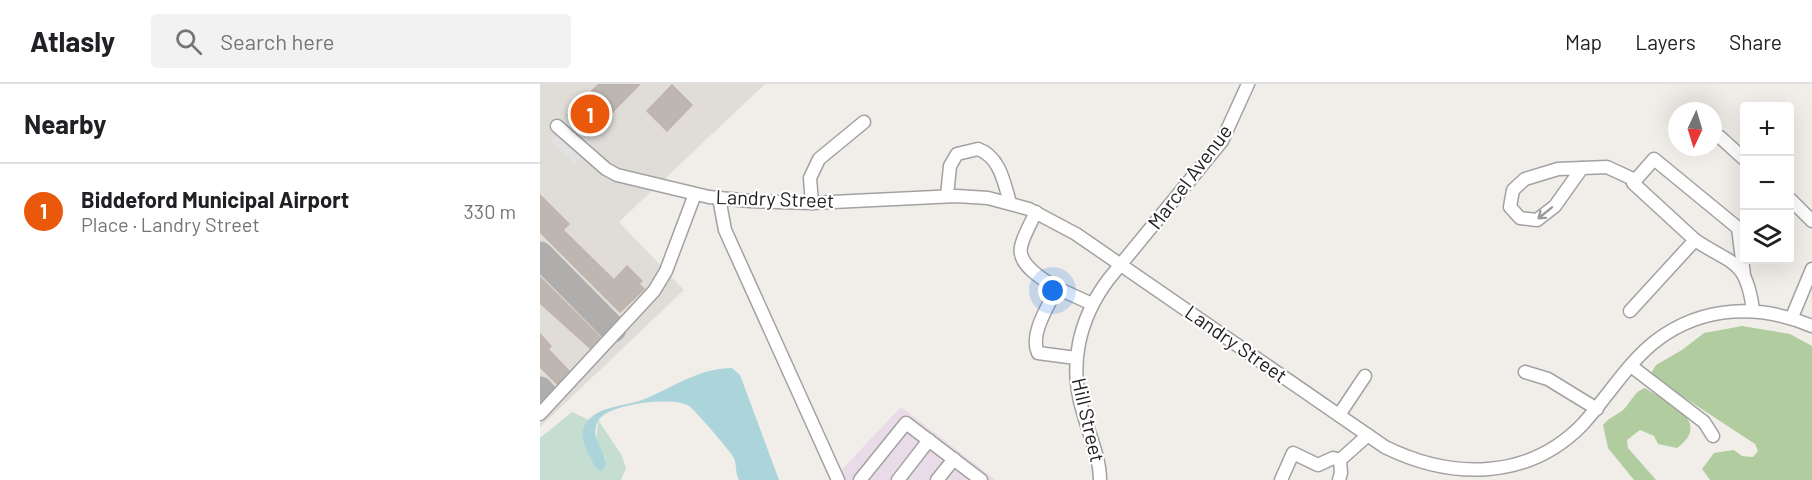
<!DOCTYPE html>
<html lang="en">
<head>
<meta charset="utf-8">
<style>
	body { margin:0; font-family:Barlow,sans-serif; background:#f2f2f2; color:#202124 }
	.controls { position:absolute; right:18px; top:18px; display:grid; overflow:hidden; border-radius:6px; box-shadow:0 6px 24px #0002 }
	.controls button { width:54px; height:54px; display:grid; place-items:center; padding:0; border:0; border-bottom:2px solid #e0e0e0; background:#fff; color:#202124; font:30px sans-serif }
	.compass { position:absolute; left:1128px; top:18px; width:54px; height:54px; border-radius:50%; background:#fff; box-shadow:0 6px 24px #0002; rotate:184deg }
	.you { position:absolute; left:513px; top:207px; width:21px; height:21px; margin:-15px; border:4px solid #fff; border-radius:50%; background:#1a73e8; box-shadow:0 0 0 9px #1a73e833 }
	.badge { display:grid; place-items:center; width:39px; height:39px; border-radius:50%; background:#ea580c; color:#fff; font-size:20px; font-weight:700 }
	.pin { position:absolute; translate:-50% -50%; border:3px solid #fff; box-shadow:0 2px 6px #0006 }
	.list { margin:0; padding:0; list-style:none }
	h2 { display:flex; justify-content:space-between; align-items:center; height:78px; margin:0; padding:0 24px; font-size:26px }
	h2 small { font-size:20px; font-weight:400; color:#757577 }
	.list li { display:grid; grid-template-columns:39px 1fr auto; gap:18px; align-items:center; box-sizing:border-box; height:96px; padding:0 24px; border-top:2px solid #e0e0e0 }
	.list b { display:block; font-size:22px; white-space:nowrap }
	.list p { margin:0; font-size:20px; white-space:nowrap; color:#757577 }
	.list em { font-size:20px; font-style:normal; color:#757577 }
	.icon { flex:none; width:33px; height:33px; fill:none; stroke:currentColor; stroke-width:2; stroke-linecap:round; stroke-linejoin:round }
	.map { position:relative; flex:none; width:1272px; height:396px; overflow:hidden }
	header { display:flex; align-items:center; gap:36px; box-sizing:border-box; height:84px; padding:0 30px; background:#fff; border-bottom:2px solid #e0e0e0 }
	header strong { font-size:28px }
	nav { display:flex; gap:33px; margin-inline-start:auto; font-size:21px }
	.search { width:420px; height:54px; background:#f2f2f2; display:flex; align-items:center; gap:15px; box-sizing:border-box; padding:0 21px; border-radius:6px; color:#757577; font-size:22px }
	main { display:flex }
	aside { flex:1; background:#fff }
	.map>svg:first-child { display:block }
	.industrial { fill:#e9dbe8 }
	.airport { fill:#e0ddd9 }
	.forest { fill:#b1cda0 }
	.wetland { fill:#c6ded1 }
	.parking { fill:#e1e1e1 }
	.water { fill:#acd5db }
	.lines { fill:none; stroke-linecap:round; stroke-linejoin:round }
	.taxiway { stroke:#b0aeac; stroke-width:27 }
	.building { fill:#beb6b1; stroke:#c2b3ab; stroke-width:1.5 }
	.minor-casing { stroke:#a2a2a2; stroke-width:15 }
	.minor { stroke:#fff; stroke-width:12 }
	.oneway { stroke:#9b9b9b }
	.labels { text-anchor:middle; stroke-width:4.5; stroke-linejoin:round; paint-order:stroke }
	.street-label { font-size:20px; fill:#212121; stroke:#fff }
</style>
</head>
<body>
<header>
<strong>Atlasly</strong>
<div class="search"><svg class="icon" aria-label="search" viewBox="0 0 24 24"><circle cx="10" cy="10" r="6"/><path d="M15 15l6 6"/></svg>Search here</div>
<nav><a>Map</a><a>Layers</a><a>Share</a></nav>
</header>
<main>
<aside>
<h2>Nearby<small></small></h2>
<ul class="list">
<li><span class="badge">1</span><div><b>Biddeford Municipal Airport</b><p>Place · Landry Street</p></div><em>330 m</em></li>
</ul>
</aside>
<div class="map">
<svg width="1272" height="396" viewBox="0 0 1272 396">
	<rect width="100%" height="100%" fill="#f1ede8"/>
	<path class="industrial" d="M361,323L456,396H292Z"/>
	<path class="airport" d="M0,0H225L79,138L144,206L0,343Z"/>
	<g class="forest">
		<path d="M1202,242L1250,250L1272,262V396H1170L1162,385L1174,369L1194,366L1202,372L1213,373L1218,367L1215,360L1110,291L1116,281L1142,266L1164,249Z"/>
		<path d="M1105,304C1124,317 1175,337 1137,364L1118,360L1114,352L1100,346L1087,356L1088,364L1116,396H1094L1068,364L1063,341C1070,332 1079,331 1085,324C1092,316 1095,307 1105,304Z"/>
	</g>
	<path class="wetland" d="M32,328L49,336C39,353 47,375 62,387L66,375L56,359L58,336L81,370L86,384L81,396H0V354Z"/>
	<path class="parking" d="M29,38L52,61L34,80L11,57Z"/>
	<path class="water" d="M192,284L200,291L239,396H199C195,389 197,381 194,374C191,368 155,326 149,322C133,312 67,320 58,337C49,355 65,364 66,380L62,387L57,385C51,376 40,357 43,346C50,322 83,323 102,316C133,304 158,284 192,284Z"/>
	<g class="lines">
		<g class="taxiway">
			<path d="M0,171L73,245"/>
			<path d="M0,306L6,313"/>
		</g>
	</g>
	<g class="building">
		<path d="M59,0H100L49,52L27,31Z"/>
		<path d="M132,1L152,21L127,47L107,27Z"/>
		<path d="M0,111L29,140L23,146L74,196L87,182L102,197L99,200L104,205L80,228L0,148Z"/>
		<path d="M0,193L60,253L50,264L0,219Z"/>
		<path d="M0,250L11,262L8,265L29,287L17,300L0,283Z"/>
	</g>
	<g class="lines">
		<defs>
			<g id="minor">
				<path d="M17,42L66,85L77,91L169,113L210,117L272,119L416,112L448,114L489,125L536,150L845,363C912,396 988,396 1042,341C1067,314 1088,278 1117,256C1164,221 1220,220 1272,242"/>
				<path d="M1180,53L1204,75"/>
				<path d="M1042,84L1015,122L997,136L980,134L970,123L973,106L985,95L1018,85L1067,83L1095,96"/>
				<path d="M407,112L410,82L417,70L438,65C460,73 464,98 470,119"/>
				<path d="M179,114L185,146L298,396"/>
				<path d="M1250,115L1272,137"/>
				<path d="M272,119L270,94L279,75L324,38"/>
				<path d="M496,128C491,139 483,152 481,163C477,181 505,197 517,204"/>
				<path d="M1155,156L1093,99L1114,75L1198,144L1204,191"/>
				<path d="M1090,227L1155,156C1192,181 1206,174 1213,226"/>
				<path d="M1252,233L1272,185"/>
				<path d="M536,274L498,269C489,250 509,221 517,204L552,220"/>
				<path d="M1091,282L1164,338L1173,352"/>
				<path d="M985,288L1008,295L1057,325"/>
				<path d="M0,330L114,207L126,187L155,110"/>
				<path d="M799,331L825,292"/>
				<path d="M320,396L366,339L441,396"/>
				<path d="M358,396L389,356"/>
				<path d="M397,396L414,375"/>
				<path d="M560,396C560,373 549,351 543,328C528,282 539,235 568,196L682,57L708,0"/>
				<path d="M741,396L753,369L778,381L793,374L800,376"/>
				<path d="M799,396L801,389L800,376L828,351"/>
			</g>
		</defs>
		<use href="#minor" class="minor-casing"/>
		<use href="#minor" class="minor"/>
	</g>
	<defs><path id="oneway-shaft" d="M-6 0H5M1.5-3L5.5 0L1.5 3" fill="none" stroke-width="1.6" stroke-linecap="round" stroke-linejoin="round" transform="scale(1.5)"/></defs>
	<use class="oneway" href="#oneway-shaft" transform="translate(1005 129) rotate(141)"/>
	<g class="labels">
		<g class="street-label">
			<text transform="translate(650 93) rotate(-53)" y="7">Marcel Avenue</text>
			<text transform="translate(235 115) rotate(2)" y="7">Landry Street</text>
			<text transform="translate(696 260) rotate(35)" y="7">Landry Street</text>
			<text transform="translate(548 336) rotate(77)" y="7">Hill Street</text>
		</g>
	</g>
</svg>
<div class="controls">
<button>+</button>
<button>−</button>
<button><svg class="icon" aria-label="layers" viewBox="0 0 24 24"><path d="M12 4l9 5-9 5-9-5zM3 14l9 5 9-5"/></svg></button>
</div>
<svg class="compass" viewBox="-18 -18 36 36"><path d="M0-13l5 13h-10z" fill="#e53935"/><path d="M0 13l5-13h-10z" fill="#757577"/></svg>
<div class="you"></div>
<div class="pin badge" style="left:50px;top:30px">1</div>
</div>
</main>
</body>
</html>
